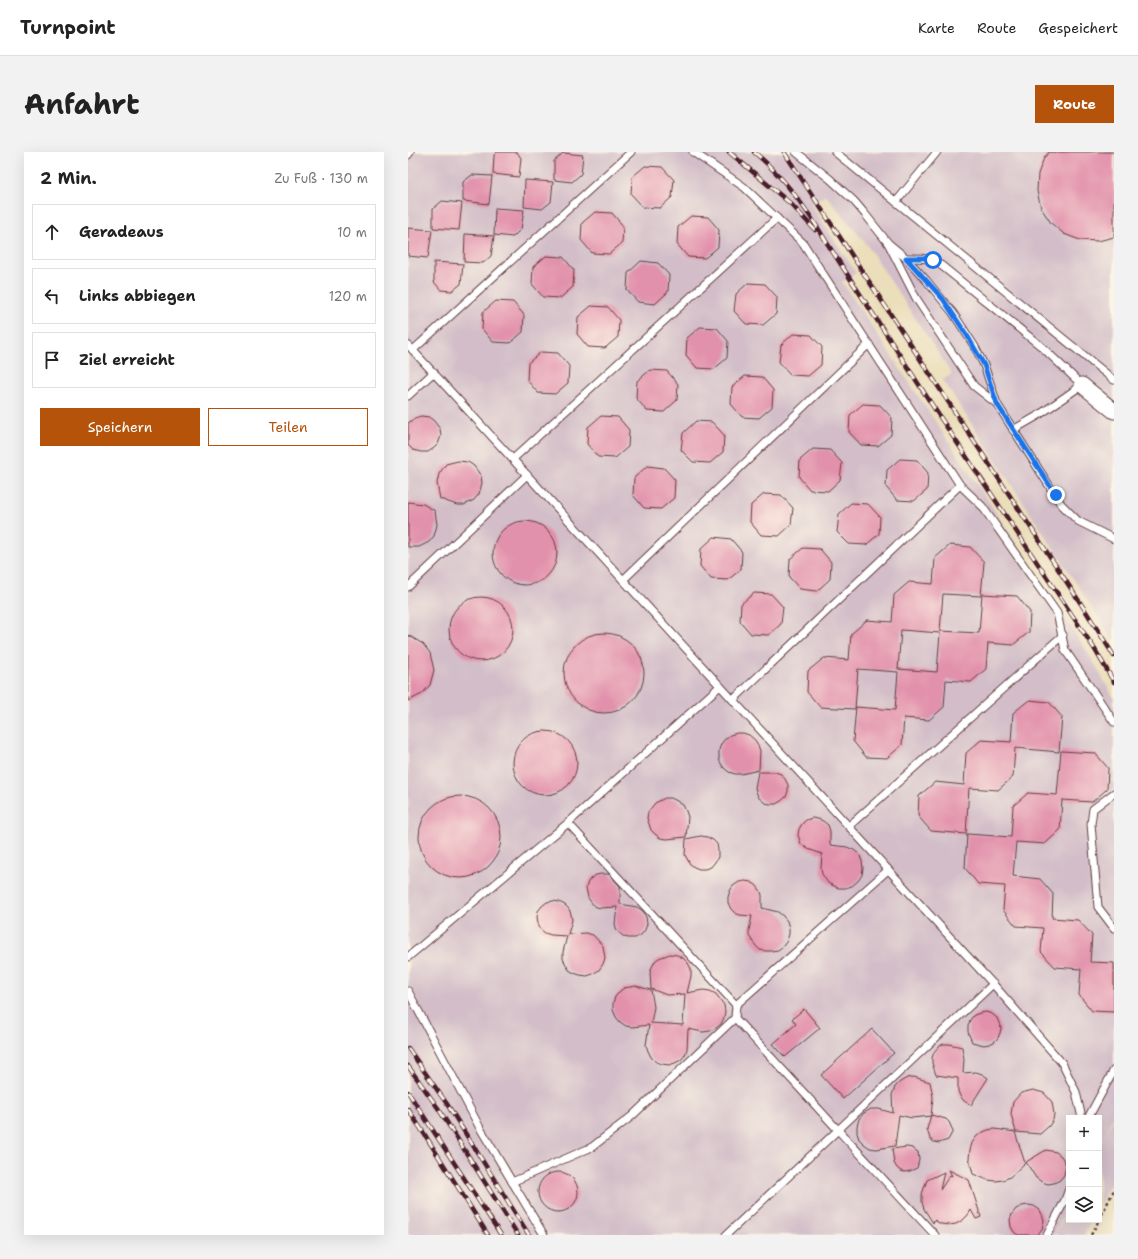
<!DOCTYPE html>
<html lang="de">
<head>
<meta charset="utf-8">
<style>
	body { margin:0; font-family:"Shantell Sans",sans-serif; background:#f2f2f2; color:#222 }
	.controls { position:absolute; right:12px; bottom:12px; display:grid; overflow:hidden; border-radius:0px; box-shadow:0 4px 16px #0002 }
	.controls button { width:36px; height:36px; display:grid; place-items:center; padding:0; border:0; border-bottom:1px solid #e0e0e0; background:#fff; color:#222; font:20px sans-serif }
	.stop { position:absolute; width:12px; height:12px; margin:-9px; border:3px solid #1a73e8; border-radius:50%; background:#fff }
	.stop.end { background:#1a73e8; border-color:#fff; box-shadow:0 1px 4px #0008 }
	.list { margin:0; padding:0; list-style:none }
	h2 { display:flex; justify-content:space-between; align-items:center; height:52px; margin:0; padding:0 16px; font-size:17px }
	h2 small { font-size:13px; font-weight:400; color:#767676 }
	.list li { display:grid; grid-template-columns:26px 1fr auto; gap:12px; align-items:center; box-sizing:border-box; height:56px; margin:0 8px 8px; padding:0 8px; border:1px solid #e0e0e0; border-radius:0px }
	.list b { display:block; font-size:15px; white-space:nowrap }
	.list em { font-size:13px; font-style:normal; color:#767676 }
	.actions { display:flex; gap:8px; padding:12px 16px }
	.actions a { flex:1; padding:9px 0; border:1px solid #b45309; border-radius:0px; text-align:center; font-size:14px; color:#b45309 }
	.actions .main { background:#b45309; color:#fff }
	.icon { flex:none; width:22px; height:22px; fill:none; stroke:currentColor; stroke-width:2; stroke-linecap:round; stroke-linejoin:round }
	.map { position:relative; flex:none; width:706px; height:1083px; overflow:hidden; border-radius:0px }
	header { display:flex; align-items:center; gap:24px; box-sizing:border-box; height:56px; padding:0 20px; background:#fff; border-bottom:1px solid #e0e0e0 }
	header strong { font-size:19px }
	nav { display:flex; gap:22px; margin-inline-start:auto; font-size:14px }
	.intro { display:flex; align-items:center; justify-content:space-between; box-sizing:border-box; height:96px; padding:0 24px }
	h1 { margin:0; font-size:28px }
	.button { padding:10px 18px; border-radius:0px; background:#b45309; color:#fff; font-size:14px; font-weight:700 }
	main { display:flex; gap:24px; padding:0 24px }
	aside { flex:1; background:#fff; border-radius:0px; box-shadow:0 4px 16px #0002 }
	.map>svg:first-child { display:block }
	.industrial { fill:#d2bdc8 }
	.building { fill:#e291ac; fill-rule:evenodd }
	.lines { fill:none; stroke-linecap:round; stroke-linejoin:round }
	.lane-casing { stroke:#623c40; stroke-width:9 }
	.street-casing { stroke:#623c40; stroke-width:17 }
	.path { stroke:#623c40; stroke-width:2.5; stroke-dasharray:3 3; stroke-linecap:butt }
	.lane { stroke:#fff; stroke-width:7 }
	.street { stroke:#fff; stroke-width:15 }
	.rail-casing { stroke:#4a1f2b; stroke-width:4.5 }
	.rail { stroke:#fcf5e5; stroke-width:3; stroke-dasharray:9; stroke-linecap:butt }
	.route { stroke:#1a73e8; stroke-width:5 }
</style>
</head>
<body>
<header>
<strong>Turnpoint</strong>
<nav><a>Karte</a><a>Route</a><a>Gespeichert</a></nav>
</header>
<div class="intro"><h1>Anfahrt</h1><a class="button">Route</a></div>
<main>
<aside>
<h2>2 Min.<small>Zu Fuß · 130 m</small></h2>
<ul class="list">
<li><svg class="icon" aria-label="ahead" viewBox="0 0 24 24"><path d="M12 20V5M6 11l6-6 6 6"/></svg><div><b>Geradeaus</b></div><em>10 m</em></li>
<li><svg class="icon" aria-label="left" viewBox="0 0 24 24"><path d="M17 20v-9H6M10 6l-5 5 5 5"/></svg><div><b>Links abbiegen</b></div><em>120 m</em></li>
<li><svg class="icon" aria-label="arrive" viewBox="0 0 24 24"><path d="M6 21V4h12l-3 4 3 4H6"/></svg><div><b>Ziel erreicht</b></div></li>
</ul>
<div class="actions"><a class="main">Speichern</a><a>Teilen</a></div>
</aside>
<div class="map">
<svg width="706" height="1083" viewBox="0 0 706 1083">
	<rect width="100%" height="100%" fill="#fcf5e5"/>
	<filter id="ink" filterUnits="userSpaceOnUse"><feTurbulence type="fractalNoise" baseFrequency=".025" numOctaves="2"/><feDisplacementMap in="SourceGraphic" scale="8" xChannelSelector="R" yChannelSelector="G"/><feConvolveMatrix kernelMatrix="1 2 1 2 8 2 1 2 1" color-interpolation-filters="sRGB"/></filter>
	<filter id="wash" filterUnits="userSpaceOnUse"><feTurbulence type="fractalNoise" baseFrequency=".012" numOctaves="4" result="noise"/><feDisplacementMap in="SourceGraphic" scale="16" xChannelSelector="R" yChannelSelector="G"/><feGaussianBlur stdDeviation="0.9" result="paint"/><feColorMatrix in="noise" values="0 0 0 0 0 0 0 0 0 0 0 0 0 0 0 0 0 1.4 0 .05"/><feComposite in="paint" operator="in"/></filter>
	<g filter="url(#wash)">
		<rect width="100%" height="100%" fill="#ebdeba"/>
		<g class="industrial">
			<path d="M0,0H706V489L535,228L544,222L459,93L418,43L403,52L448,121L434,130L579,347L682,504L706,546V963L696,985L706,966V1025L691,1054V966H661V1053L646,1083H0Z"/>
			<path d="M661,1055V1068H684L676,1083H647Z"/>
		</g>
		<g id="blocks">
			<g class="building">
				<path d="M89,0H109L113,6L111,25L85,22L86,3Z"/>
				<path d="M641,0H706V85L690,89L672,88L656,82L643,71L633,56L629,39L630,22L636,6Z"/>
				<path d="M155,1L175,3L173,22L164,30L146,28V9Z"/>
				<path d="M237,14L254,15L266,28L264,45L252,56L235,55L223,42L224,25Z"/>
				<path d="M64,23L84,24L81,52L55,49V30Z"/>
				<path d="M117,28L145,30L143,50L134,57L116,55Z"/>
				<path d="M34,49L54,51L51,78L25,76V57Z"/>
				<path d="M87,56L116,58L113,77L105,85L86,83Z"/>
				<path d="M187,60L204,61L215,74L214,91L201,102L184,101L173,88L174,71Z"/>
				<path d="M283,64L300,65L311,78L310,95L297,106L280,105L269,92L270,75Z"/>
				<path d="M0,76L24,78L20,106L0,104Z"/>
				<path d="M57,82L86,84L83,104L75,111L56,110Z"/>
				<path d="M138,104L155,105L166,118L165,135L152,146L135,145L124,132L125,115Z"/>
				<path d="M233,109L250,111L261,123L260,140L247,152L230,150L219,138L220,121Z"/>
				<path d="M26,110L55,112L53,132L44,139L33,138L26,130Z"/>
				<path d="M340,131L357,132L369,145L368,162L355,173L338,172L326,159L328,142Z"/>
				<path d="M88,149L105,150L116,163L115,180L102,191L85,190L74,177L75,160Z"/>
				<path d="M183,154L200,155L211,168L210,185L197,196L180,195L169,182L170,165Z"/>
				<path d="M292,175L309,176L320,189L319,206L306,217L289,216L278,203L279,186Z"/>
				<path d="M385,182L403,183L414,195L413,213L400,224L383,223L371,210L373,193Z"/>
				<path d="M133,200L150,201L161,214L160,231L147,242L130,241L119,228L120,211Z"/>
				<path d="M242,218L259,219L270,232L269,248L256,260L239,259L228,246L229,229Z"/>
				<path d="M337,224L354,225L365,238L364,255L351,266L334,265L323,252L324,235Z"/>
				<path d="M455,252L472,253L484,266L483,283L470,294L453,293L441,280L442,263Z"/>
				<path d="M13,264L21,265L26,269L32,277L33,284L30,292L26,296L20,300H13L5,298L0,293V271L7,266Z"/>
				<path d="M193,264L210,265L221,278L220,295L207,306L190,305L179,292L180,275Z"/>
				<path d="M288,269L304,270L316,283L315,300L302,311L285,310L273,298L275,281Z"/>
				<path d="M405,297L422,298L434,311L432,328L420,339L402,338L391,325L392,308Z"/>
				<path d="M492,307L509,308L520,321L519,338L506,349L489,348L478,335L479,318Z"/>
				<path d="M50,309L60,310L66,314L73,324L74,331L71,342L66,348L56,353H49L32,347L29,331L31,322L38,312Z"/>
				<path d="M239,314L256,316L267,328L266,346L253,357L236,356L225,343L226,326Z"/>
				<path d="M356,342L373,343L385,356L383,373L371,384L353,383L342,370L343,353Z"/>
				<path d="M0,350L15,352L27,359L29,373L26,384L21,390L11,395H0Z"/>
				<path d="M443,351L460,352L472,365L471,382L458,393L441,392L429,380L431,362Z"/>
				<circle cx="117" cy="401" r="32"/>
				<path d="M306,385L323,387L334,400L333,417L320,428L303,427L292,414L293,397Z"/>
				<path d="M542,393L562,395L576,410L573,444L535,442L532,479L571,481L574,442L609,444L622,460L621,480L605,493L580,491L578,517L563,530L538,528L536,555L521,568L496,566L494,593L479,606L458,605L445,589L448,555L487,558L490,520L450,517L447,557L412,555L399,540L400,519L416,506L441,508L443,482L459,468L484,470L486,443L501,430L525,432L527,406ZM493,478L532,481L529,520L490,517Z"/>
				<path d="M395,396L412,397L423,410L422,427L409,439L392,437L381,425L382,407Z"/>
				<path d="M346,441L363,442L375,455L373,472L361,483L343,482L332,469L333,452Z"/>
				<circle cx="73" cy="477" r="32"/>
				<circle cx="196" cy="521" r="40"/>
				<path d="M0,483L15,492L22,501L26,518L22,533L14,542L0,549Z"/>
				<path d="M621,548L641,550L654,565L651,600L607,596L605,625L590,638L561,636L558,682L523,679L510,664L511,644L527,630L556,633L558,601L573,588L603,590L605,561Z"/>
				<circle cx="137" cy="611" r="32"/>
				<path d="M329,581H335L341,583L347,588L350,593L352,599L351,618L333,622H327L321,620L316,616L312,610L311,605V598L313,592L317,587L322,583Z"/>
				<path d="M653,599L687,601L700,616L699,637L684,650L654,648L652,678L637,692L608,690L605,724L632,727L645,742L644,766L670,768L684,783L682,810L706,811V860L684,859L671,843L673,817L647,815L633,800L635,776L608,774L595,758L597,734L570,732L557,716L559,682L603,685L605,654L620,641L649,643Z"/>
				<path d="M350,620H367L373,622L377,627L380,633V639L378,645L373,649L368,652H362L357,651L350,645L347,636Z"/>
				<circle cx="52" cy="685" r="41"/>
				<path d="M257,646H263L269,649L275,653L278,659L280,665L278,685L259,687L252,686L247,682L243,678L239,666L240,660L247,651Z"/>
				<path d="M404,666L410,667L415,669L420,673L422,679V693L439,695L446,698L451,702L454,709L455,716L454,723L450,729L444,734L437,736H430L420,731L414,722L413,717L414,702L400,697L393,692L390,683L391,677L394,672L398,668Z"/>
				<path d="M293,684L299,685L305,688L309,692L310,698V705L307,710L303,715L297,717H291L286,715L282,712L277,703L278,687Z"/>
				<path d="M193,722H201L212,734V752L229,755L235,759L238,765L239,772L237,778L233,783L227,786H220L215,784L209,779L207,772L209,755L192,756L186,754L180,746L178,736L180,730L183,726L188,723Z"/>
				<path d="M337,729L343,730L348,733L352,738L354,743V756L370,760L375,764L379,769L381,776V782L379,789L375,794L370,798L363,799H358L352,798L348,794L341,784V778L344,764L332,763L327,761L323,757L320,751V745L322,739L325,734L331,730Z"/>
				<path d="M145,749L151,750L157,753L161,757L163,762L164,768L160,782L178,781L185,783L195,794L197,806L195,812L191,818L185,822L179,824L172,823L166,821L161,818L155,807V800L159,784L143,783L137,781L132,777L130,771L129,765L130,759L134,754L139,750Z"/>
				<path d="M262,802L269,803L275,806L280,811L283,817V824L279,841L295,838L302,839L308,842L316,853L317,859L316,866L313,872L308,876L302,879L295,880L280,877L279,897L277,903L273,908L267,911L261,913L254,912L248,910L243,905L240,899L238,893L241,873L224,875L218,874L212,870L208,865L205,858V851L207,845L212,839L216,836L228,834L243,838L246,855L243,871L275,873L277,842L259,843L243,837L242,821L244,815L247,809L251,806Z"/>
				<path d="M396,857L412,876L377,905L365,892L388,872L384,867Z"/>
				<path d="M578,860L584,862L589,866L593,876L592,881L590,886L586,890L581,892L576,893L564,890L560,880V874L562,868L566,863L572,861Z"/>
				<path d="M464,877L486,901L435,947L413,923Z"/>
				<path d="M535,892H541L554,895L556,907L555,921L568,920L574,922L580,926L563,953L556,949L552,944L550,939V926L528,923L524,911V906L526,900L530,895Z"/>
				<path d="M506,925L522,930L525,945L523,964L504,966L491,963L487,994L468,997L462,996L456,992L451,987L449,981V974L451,967L456,961L463,957H471L485,961L484,943L487,935L492,930L499,926Z"/>
				<path d="M625,938L636,941L644,950L646,962L645,968L641,974L632,982L608,980L603,962L605,950L613,941Z"/>
				<path d="M523,963L538,967L541,970L545,979L540,988L531,991L526,990L522,987L519,977Z"/>
				<path d="M587,977L607,980L617,1011L602,1025L595,1028L588,1029L580,1028L565,1022L561,1006L562,998L564,991L568,985L573,981L580,978Z"/>
				<path d="M499,995L504,996L510,1000L511,1008L509,1016L502,1019L497,1020L493,1019L489,1016L486,1011L484,997Z"/>
				<path d="M638,998L648,1000L653,1004L657,1010L658,1014L656,1023L652,1028L646,1031L640,1032L634,1030L628,1026L618,1010Z"/>
				<path d="M541,1018L561,1028L573,1065L568,1067L563,1058L560,1063L555,1068L548,1072L541,1073L533,1072L526,1068L525,1071L516,1057L514,1050V1042L519,1028L536,1020L532,1038L542,1023L544,1024Z"/>
				<circle cx="150" cy="1040" r="20"/>
				<path d="M620,1053L626,1054L632,1058L636,1068L634,1077L629,1083H610L606,1080L603,1075L602,1068L604,1062L608,1057L614,1054Z"/>
			</g>
		</g>
	</g>
	<g filter="url(#ink)">
		<use href="#blocks" fill-opacity="0" stroke="#623c40" stroke-width="1"/>
		<g class="lines">
			<defs>
				<g id="lane">
					<path d="M285,0L336,35L395,91L552,333L574,354L649,461L657,498L706,570"/>
					<path d="M388,0L422,27L446,49L457,62L480,91L508,146L566,234L589,252"/>
					<path d="M427,0L706,228"/>
					<path d="M0,3L2,0"/>
					<path d="M488,50L529,0"/>
					<path d="M480,91L498,106L518,128L545,161L567,195L576,213L589,252L653,352L670,369L706,387"/>
					<path d="M498,106C513,106 521,105 534,114L634,195L674,233L631,263L605,278"/>
					<path d="M0,193L585,832L654,911L668,940L674,966"/>
					<path d="M5,198L223,0"/>
					<path d="M0,244L26,220"/>
					<path d="M105,307L369,66"/>
					<path d="M215,428L461,192"/>
					<path d="M0,435L119,323"/>
					<path d="M325,548L552,333"/>
					<path d="M706,641L685,657L683,672L690,755L706,776"/>
					<path d="M160,671L328,853"/>
					<path d="M441,674L655,483"/>
					<path d="M0,805L160,671L312,534"/>
					<path d="M0,839L72,976L136,1083"/>
					<path d="M327,866L328,853L480,718"/>
					<path d="M680,966L706,918"/>
					<path d="M104,1030L184,995L224,964L327,866L430,978L585,832"/>
					<path d="M318,1083L430,978L527,1083"/>
					<path d="M639,1083L657,1048L661,1037"/>
				</g>
				<path id="street" d="M674,233L706,259"/>
			</defs>
			<use href="#lane" class="lane-casing"/>
			<use href="#street" class="street-casing"/>
			<g class="path">
				<path d="M691,1068L706,1038"/>
				<path d="M683,1083L691,1068"/>
			</g>
			<use href="#lane" class="lane"/>
			<use href="#street" class="street"/>
			<defs>
				<g id="rail">
					<path d="M321,0L383,52L407,78"/>
					<path d="M346,0C376,25 399,57 419,91L530,262L686,496L706,530"/>
					<path d="M376,0L677,458L706,504"/>
					<path d="M0,896L39,952L121,1083"/>
					<path d="M0,914L30,956L110,1083"/>
					<path d="M0,940L93,1083"/>
					<path d="M0,957L17,983L80,1083"/>
				</g>
			</defs>
			<use href="#rail" class="rail-casing"/>
			<use href="#rail" class="rail"/>
		</g>
	</g>
	<g class="lines" filter="url(#ink)">
		<path class="route" d="M525,108L518,106H498L535,147L560,185L576,213L589,252L648,343"/>
	</g>
</svg>
<div class="controls">
<button>+</button>
<button>−</button>
<button><svg class="icon" aria-label="layers" viewBox="0 0 24 24"><path d="M12 4l9 5-9 5-9-5zM3 14l9 5 9-5"/></svg></button>
</div>
<div class="stop" style="left:525px;top:108px"></div>
<div class="stop end" style="left:648px;top:343px"></div>
</div>
</main>
</body>
</html>
